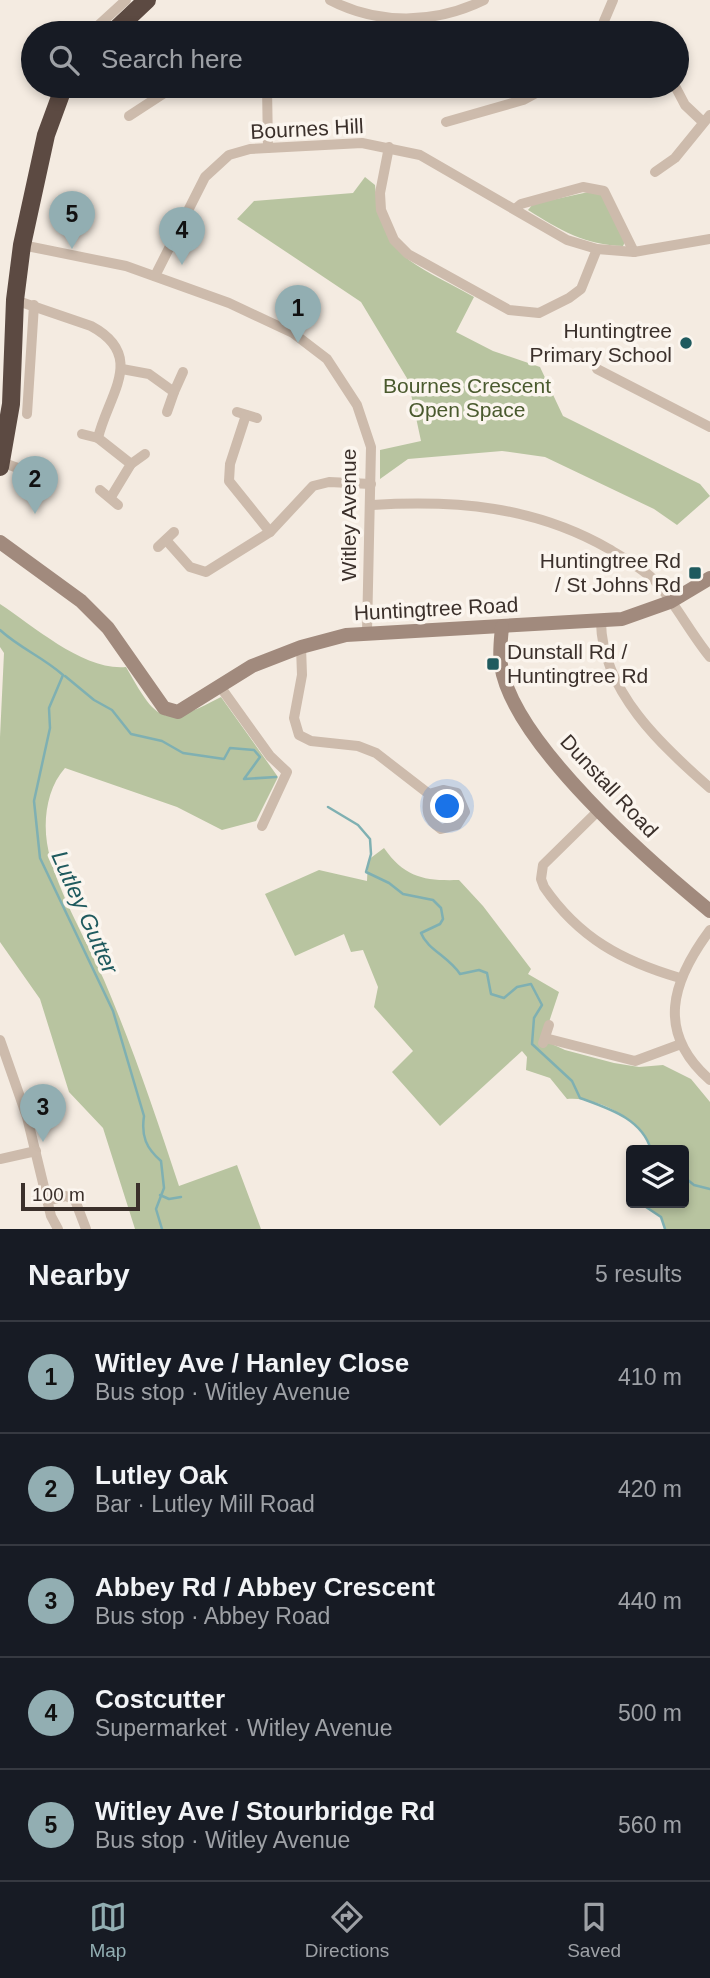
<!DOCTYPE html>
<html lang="en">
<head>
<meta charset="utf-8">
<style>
	body { margin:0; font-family:Helvetica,sans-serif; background:#20242c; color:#f1f3f6 }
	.controls { position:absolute; right:21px; bottom:21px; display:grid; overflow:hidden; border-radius:7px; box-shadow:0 4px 10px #0003 }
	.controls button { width:63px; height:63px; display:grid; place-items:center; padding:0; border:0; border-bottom:2px solid #363941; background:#171b24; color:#f1f3f6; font:35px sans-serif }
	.scale { position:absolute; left:21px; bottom:18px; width:119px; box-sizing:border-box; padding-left:7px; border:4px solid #3b302b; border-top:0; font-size:19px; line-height:24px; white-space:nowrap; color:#3b302b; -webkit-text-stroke:5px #fbf5ee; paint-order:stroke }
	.you { position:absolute; left:448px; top:807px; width:24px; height:24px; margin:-18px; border:5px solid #fff; border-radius:50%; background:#1a73e8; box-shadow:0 0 0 10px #1a73e833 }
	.badge { display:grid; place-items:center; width:46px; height:46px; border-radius:50%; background:#92aeb2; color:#111; font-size:23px; font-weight:700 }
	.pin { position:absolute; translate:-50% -58px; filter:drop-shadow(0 2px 4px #0008) }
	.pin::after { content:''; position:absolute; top:37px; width:24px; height:21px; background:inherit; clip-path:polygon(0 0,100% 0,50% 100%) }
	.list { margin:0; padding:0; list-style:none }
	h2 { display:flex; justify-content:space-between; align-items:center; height:91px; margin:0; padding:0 28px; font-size:30px }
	h2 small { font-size:23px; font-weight:400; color:#9ea1a6 }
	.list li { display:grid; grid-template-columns:46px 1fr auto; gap:21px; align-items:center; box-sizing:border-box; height:112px; padding:0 28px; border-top:2px solid #363941 }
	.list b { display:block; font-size:26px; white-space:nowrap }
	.list p { margin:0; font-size:23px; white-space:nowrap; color:#9ea1a6 }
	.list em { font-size:23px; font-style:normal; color:#9ea1a6 }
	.icon { flex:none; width:38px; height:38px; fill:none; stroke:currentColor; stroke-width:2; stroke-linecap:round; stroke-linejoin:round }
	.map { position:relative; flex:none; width:710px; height:1229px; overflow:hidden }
	.search { position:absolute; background:#171b24; box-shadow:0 4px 10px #0003; left:21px; right:21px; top:21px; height:77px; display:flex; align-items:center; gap:18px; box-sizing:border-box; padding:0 24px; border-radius:38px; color:#9ea1a6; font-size:26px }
	.sheet { height:651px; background:#171b24 }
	nav { display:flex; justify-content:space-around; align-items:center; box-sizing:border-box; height:98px; border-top:2px solid #363941; background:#171b24; font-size:19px; color:#9ea1a6 }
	nav a { display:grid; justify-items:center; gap:4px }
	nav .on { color:#92aeb2 }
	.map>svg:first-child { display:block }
	.green { fill:#b8c4a0 }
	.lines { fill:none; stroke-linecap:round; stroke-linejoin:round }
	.stream { stroke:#7fb0b2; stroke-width:2.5 }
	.street { stroke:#cdbbac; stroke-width:10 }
	.secondary { stroke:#a18a7d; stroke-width:14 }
	.highway { stroke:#5c4a42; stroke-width:18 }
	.poi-dot { fill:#1f5a5e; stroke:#fbf5ee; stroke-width:2.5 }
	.labels { text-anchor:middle; stroke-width:7; stroke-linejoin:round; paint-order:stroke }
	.street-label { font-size:21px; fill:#3b302b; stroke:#fbf5ee }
	.poi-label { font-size:21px; fill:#3b302b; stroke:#fbf5ee; text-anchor:end }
	.park-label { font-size:21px; fill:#4a5a2e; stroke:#fbf5ee }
	.water-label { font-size:23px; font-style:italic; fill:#1f5a5e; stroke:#fbf5ee }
</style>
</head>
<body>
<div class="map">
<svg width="710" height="1229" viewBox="0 0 710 1229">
	<rect width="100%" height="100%" fill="#f4ebe1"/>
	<g class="green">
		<path d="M365,177L375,185C381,260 415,263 474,297L456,332L493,351L540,367L563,416L700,484L710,496L677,525L654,509L545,457L502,451L408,459L380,479V450L421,441L408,380L361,302L237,219L254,201L353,193Z"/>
		<path d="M593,191L603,196L625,242L623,246C585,245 560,230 528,210L533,204Z"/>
		<path d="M0,604C35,627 84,671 126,667C158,723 162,728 221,697L278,777L256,821L222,830L177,807L65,768C48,787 43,817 47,843C53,884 87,941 104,980C133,1048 156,1116 179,1186L237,1165L261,1229H135L103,1128L69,1092L40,999L0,942V737L4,653L0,647Z"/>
		<path d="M384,848C405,878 425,881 459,880L483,906L531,969L528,974L559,992L543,1040L565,1050L614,1063L639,1067L663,1065L691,1079L710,1102V1229H665L661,1217L646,1207L647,1203H684V1150H651C642,1119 597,1096 567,1099L550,1078L526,1070L527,1057L522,1051L440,1126L392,1072L413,1051L374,1007L378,987L363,950L351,952L344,934L295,956L265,894L319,870L367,881L368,860Z"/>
	</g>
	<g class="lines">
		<g class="stream">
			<path d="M0,630C21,649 43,657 63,675L49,708L50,728L34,801L40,858L113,1011L144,1116C141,1136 146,1148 161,1161L164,1188L156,1209L162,1229"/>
			<path d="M65,676L94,700L112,710L131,734L162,741L183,753L224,759L230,748L254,750L260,757L244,779L276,777"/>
			<path d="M328,807L358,825L370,839L371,854L366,872L389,883L403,894L433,900L441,908L443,919L440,924L421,933C427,949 449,957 460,974L479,970L487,973L491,994L504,998L517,987L531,984L542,1005L534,1018L532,1044L572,1081L580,1098C607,1108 642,1118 651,1150"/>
			<path d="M684,1177L694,1185L710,1189"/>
			<path d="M160,1195L169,1199L181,1197"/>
			<path d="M647,1203L646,1207L661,1217L665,1229"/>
		</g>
		<g class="street">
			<path d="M330,0C378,25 435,24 484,0"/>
			<path d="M90,33L126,0"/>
			<path d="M599,33L613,0"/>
			<path d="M267,86L268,148"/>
			<path d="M675,86L685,105L703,122"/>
			<path d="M129,116L175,86"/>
			<path d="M446,122L523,100L549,86"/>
			<path d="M389,147L380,193L381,210L394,240L408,254L509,310L539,313L569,298L581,289L597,249"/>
			<path d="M655,172L675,158L710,115"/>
			<path d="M515,209L521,204L583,187L604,191L634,252"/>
			<path d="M22,245L126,266L229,303L293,333L327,359L357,405L371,447L367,632"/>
			<path d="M155,276L205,177L229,155L250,149L362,143L420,155L567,240L597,249L634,252L710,239"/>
			<path d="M15,300L91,326C147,356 108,395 98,438L131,464L111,497"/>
			<path d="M122,369L149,374L174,392L167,412"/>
			<path d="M597,369L710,427"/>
			<path d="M174,392L183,372"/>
			<path d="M237,412L257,418"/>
			<path d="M27,414L34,305"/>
			<path d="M246,415L230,464L229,481L270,532"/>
			<path d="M82,434L98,438"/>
			<path d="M1,462L43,477"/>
			<path d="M131,464L145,454"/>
			<path d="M100,490L118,505"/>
			<path d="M372,505C457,500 534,506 609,549C625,559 644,569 657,583C677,606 691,634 710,657"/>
			<path d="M166,540L190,567L206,572L270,532L313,486L329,482L371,484"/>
			<path d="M158,547L174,532"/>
			<path d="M601,622C602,691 662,746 710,788"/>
			<path d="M301,647L302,675L294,718L299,735L311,741L358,746L376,753L429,794L443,790L457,793L465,812L457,825L441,829C426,819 426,810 429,794"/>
			<path d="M219,685L270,756L287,772L262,826"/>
			<path d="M599,810L543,865L541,879L544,887C579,938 622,961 680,978"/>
			<path d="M710,930C672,981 655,1032 710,1080"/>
			<path d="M545,1038L635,1061L681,1044"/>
			<path d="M0,1040L27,1117L51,1216L58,1229"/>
			<path d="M543,1043L549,1025"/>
			<path d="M0,1159L36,1151"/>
			<path d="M47,1201L66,1196L75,1200L86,1229"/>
		</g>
		<g class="secondary">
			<path d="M0,542L81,601L108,628L164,708L178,712L252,666L301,647L346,635L622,619L670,602L710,578"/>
			<path d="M502,627C501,639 499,653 501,665C512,742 650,862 710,911"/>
		</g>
		<g class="highway">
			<path d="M112,33L147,0"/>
			<path d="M0,467L11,404L15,300L22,245L46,135L64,86"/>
		</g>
	</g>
	<g class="poi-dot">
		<circle cx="686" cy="343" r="7"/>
		<rect x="688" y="566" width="14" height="14" rx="3.5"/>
		<rect x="486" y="657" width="14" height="14" rx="3.5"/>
	</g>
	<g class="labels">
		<g class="street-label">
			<text transform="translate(307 129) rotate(-3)" y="7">Bournes Hill</text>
			<text transform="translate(349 515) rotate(-90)" y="7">Witley Avenue</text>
			<text transform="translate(436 609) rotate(-3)" y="7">Huntingtree Road</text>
			<text transform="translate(609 786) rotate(47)" y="7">Dunstall Road</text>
		</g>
		<g class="poi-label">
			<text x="672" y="338">Huntingtree<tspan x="672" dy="24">Primary School</tspan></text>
			<text x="681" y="568">Huntingtree Rd<tspan x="681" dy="24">/ St Johns Rd</tspan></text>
			<text x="507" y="659" text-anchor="start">Dunstall Rd /<tspan x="507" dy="24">Huntingtree Rd</tspan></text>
		</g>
		<g class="park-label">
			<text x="467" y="393">Bournes Crescent<tspan x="467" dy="24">Open Space</tspan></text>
		</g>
		<g class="water-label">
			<text transform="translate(85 912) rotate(66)" y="8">Lutley Gutter</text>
		</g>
	</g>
</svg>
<div class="controls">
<button><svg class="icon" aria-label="layers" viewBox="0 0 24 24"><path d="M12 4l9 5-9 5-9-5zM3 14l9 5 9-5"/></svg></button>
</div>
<div class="scale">100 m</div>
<div class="you"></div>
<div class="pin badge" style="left:298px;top:343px">1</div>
<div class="pin badge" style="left:35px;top:514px">2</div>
<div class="pin badge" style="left:43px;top:1142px">3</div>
<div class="pin badge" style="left:182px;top:265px">4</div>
<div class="pin badge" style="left:72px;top:249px">5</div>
<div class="search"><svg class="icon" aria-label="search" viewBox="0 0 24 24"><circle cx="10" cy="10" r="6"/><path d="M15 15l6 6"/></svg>Search here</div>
</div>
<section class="sheet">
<h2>Nearby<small>5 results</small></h2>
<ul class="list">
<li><span class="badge">1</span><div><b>Witley Ave / Hanley Close</b><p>Bus stop · Witley Avenue</p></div><em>410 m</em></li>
<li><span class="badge">2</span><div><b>Lutley Oak</b><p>Bar · Lutley Mill Road</p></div><em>420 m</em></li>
<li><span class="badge">3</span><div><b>Abbey Rd / Abbey Crescent</b><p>Bus stop · Abbey Road</p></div><em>440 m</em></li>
<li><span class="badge">4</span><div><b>Costcutter</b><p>Supermarket · Witley Avenue</p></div><em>500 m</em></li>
<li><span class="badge">5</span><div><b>Witley Ave / Stourbridge Rd</b><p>Bus stop · Witley Avenue</p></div><em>560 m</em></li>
</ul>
</section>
<nav>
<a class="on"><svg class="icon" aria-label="map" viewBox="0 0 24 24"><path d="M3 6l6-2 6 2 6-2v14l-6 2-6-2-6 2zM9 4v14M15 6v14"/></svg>Map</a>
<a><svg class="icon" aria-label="directions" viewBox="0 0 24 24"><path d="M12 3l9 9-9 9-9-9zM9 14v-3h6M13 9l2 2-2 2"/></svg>Directions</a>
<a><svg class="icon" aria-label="saved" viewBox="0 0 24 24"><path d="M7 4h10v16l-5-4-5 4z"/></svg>Saved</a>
</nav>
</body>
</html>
